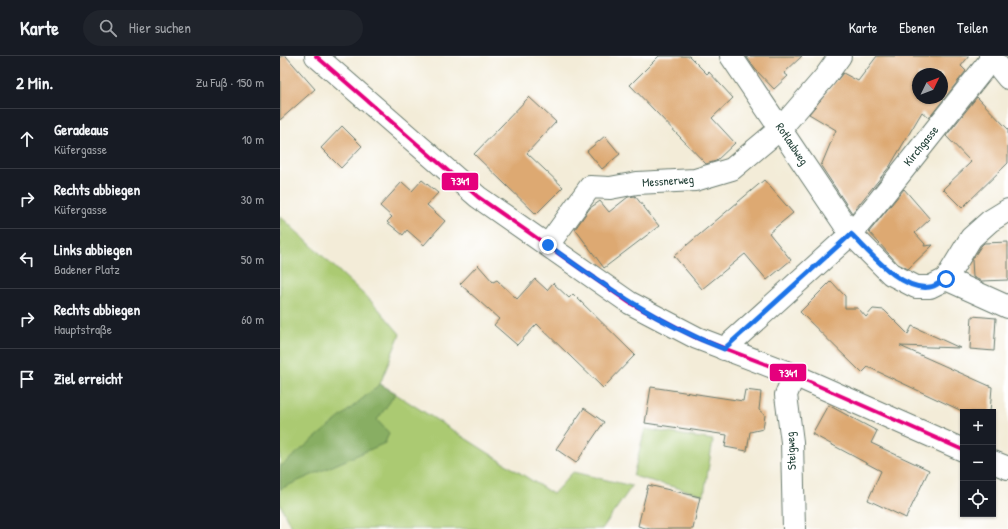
<!DOCTYPE html>
<html lang="de">
<head>
<meta charset="utf-8">
<style>
	body { margin:0; font-family:"Patrick Hand",sans-serif; background:#20242c; color:#f1f3f6 }
	.controls { position:absolute; right:12px; bottom:12px; display:grid; overflow:hidden; border-radius:0px; box-shadow:0 1px 3px #0004 }
	.controls button { width:36px; height:36px; display:grid; place-items:center; padding:0; border:0; border-bottom:1px solid #363941; background:#171b24; color:#f1f3f6; font:20px sans-serif }
	.compass { position:absolute; left:632px; top:12px; width:36px; height:36px; border-radius:50%; background:#171b24; box-shadow:0 1px 3px #0004; rotate:47deg }
	.stop { position:absolute; width:12px; height:12px; margin:-9px; border:3px solid #1a73e8; border-radius:50%; background:#fff }
	.stop.end { background:#1a73e8; border-color:#fff; box-shadow:0 1px 4px #0008 }
	.list { margin:0; padding:0; list-style:none }
	h2 { display:flex; justify-content:space-between; align-items:center; height:52px; margin:0; padding:0 16px; font-size:17px }
	h2 small { font-size:13px; font-weight:400; color:#9ea1a6 }
	.list li { display:grid; grid-template-columns:26px 1fr auto; gap:12px; align-items:center; box-sizing:border-box; height:60px; padding:0 16px; border-top:1px solid #363941 }
	.list b { display:block; font-size:15px; white-space:nowrap }
	.list p { margin:0; font-size:13px; white-space:nowrap; color:#9ea1a6 }
	.list em { font-size:13px; font-style:normal; color:#9ea1a6 }
	.icon { flex:none; width:22px; height:22px; fill:none; stroke:currentColor; stroke-width:2; stroke-linecap:round; stroke-linejoin:round }
	.map { position:relative; flex:none; width:728px; height:473px; overflow:hidden }
	header { display:flex; align-items:center; gap:24px; box-sizing:border-box; height:56px; padding:0 20px; background:#171b24; border-bottom:1px solid #363941 }
	header strong { font-size:19px }
	nav { display:flex; gap:22px; margin-inline-start:auto; font-size:14px }
	.search { width:280px; height:36px; background:#20242c; display:flex; align-items:center; gap:10px; box-sizing:border-box; padding:0 14px; border-radius:22px; color:#9ea1a6; font-size:15px }
	main { display:flex }
	aside { flex:1; background:#171b24 }
	.map>svg:first-child { display:block }
	.green { fill:#abca72; stroke:#658453 }
	.forest { fill:#88ae64; stroke:#54764c }
	.building { fill:#dda972; fill-rule:evenodd }
	.lines { fill:none; stroke-linecap:round; stroke-linejoin:round }
	.minor-casing { stroke:#697a6d; stroke-width:24 }
	.minor { stroke:#fff; stroke-width:22 }
	.bus-1-casing { stroke:#fff; stroke-width:7 }
	.bus-1 { stroke:#e5007d; stroke-width:4 }
	.route { stroke:#1a73e8; stroke-width:5 }
	.labels { text-anchor:middle; stroke-width:4; stroke-linejoin:round; paint-order:stroke }
	.street-label { font-size:12px; fill:#1f3d34; stroke:#fff }
	.line-badge { stroke:#fff; stroke-width:1.5 }
	.badge-label { font-size:11px; text-anchor:middle; font-weight:bold; fill:#fff }
</style>
</head>
<body>
<header>
<strong>Karte</strong>
<div class="search"><svg class="icon" aria-label="search" viewBox="0 0 24 24"><circle cx="10" cy="10" r="6"/><path d="M15 15l6 6"/></svg>Hier suchen</div>
<nav><a>Karte</a><a>Ebenen</a><a>Teilen</a></nav>
</header>
<main>
<aside>
<h2>2 Min.<small>Zu Fuß · 150 m</small></h2>
<ul class="list">
<li><svg class="icon" aria-label="ahead" viewBox="0 0 24 24"><path d="M12 20V5M6 11l6-6 6 6"/></svg><div><b>Geradeaus</b><p>Küfergasse</p></div><em>10 m</em></li>
<li><svg class="icon" aria-label="right" viewBox="0 0 24 24"><path d="M7 20v-9h11M14 6l5 5-5 5"/></svg><div><b>Rechts abbiegen</b><p>Küfergasse</p></div><em>30 m</em></li>
<li><svg class="icon" aria-label="left" viewBox="0 0 24 24"><path d="M17 20v-9H6M10 6l-5 5 5 5"/></svg><div><b>Links abbiegen</b><p>Badener Platz</p></div><em>50 m</em></li>
<li><svg class="icon" aria-label="right" viewBox="0 0 24 24"><path d="M7 20v-9h11M14 6l5 5-5 5"/></svg><div><b>Rechts abbiegen</b><p>Hauptstraße</p></div><em>60 m</em></li>
<li><svg class="icon" aria-label="arrive" viewBox="0 0 24 24"><path d="M6 21V4h12l-3 4 3 4H6"/></svg><div><b>Ziel erreicht</b></div></li>
</ul>
</aside>
<div class="map">
<svg width="728" height="473" viewBox="0 0 728 473">
	<rect width="100%" height="100%" fill="#fff"/>
	<filter id="ink" filterUnits="userSpaceOnUse"><feTurbulence type="fractalNoise" baseFrequency=".025" numOctaves="2"/><feDisplacementMap in="SourceGraphic" scale="8" xChannelSelector="R" yChannelSelector="G"/><feConvolveMatrix kernelMatrix="1 2 1 2 8 2 1 2 1" color-interpolation-filters="sRGB"/></filter>
	<filter id="wash" filterUnits="userSpaceOnUse"><feTurbulence type="fractalNoise" baseFrequency=".012" numOctaves="4" result="noise"/><feDisplacementMap in="SourceGraphic" scale="16" xChannelSelector="R" yChannelSelector="G"/><feGaussianBlur stdDeviation="0.9" result="paint"/><feColorMatrix in="noise" values="0 0 0 0 0 0 0 0 0 0 0 0 0 0 0 0 0 1.4 0 .05"/><feComposite in="paint" operator="in"/></filter>
	<g filter="url(#wash)">
		<rect width="100%" height="100%" fill="#f3ecd8"/>
		<g class="green">
			<path d="M0,160L96,250L120,278L100,328L273,438L293,416L352,430L322,473H12L0,448Z"/>
			<path d="M365,373L433,384L424,439L353,420Z"/>
		</g>
		<path class="forest" d="M100,328L116,337L97,364L109,377L105,387L0,433V411Z"/>
		<g id="blocks">
			<g class="building">
				<path d="M0,0H6L35,33L0,64Z"/>
				<path d="M379,0H409L427,18L429,16L453,42L432,62L455,87L436,105L426,108L350,29Z"/>
				<path d="M466,0H522L504,17L508,20L494,33L475,13Z"/>
				<path d="M597,0H689L681,10L686,15L649,62L642,56L610,110L572,157L541,110L556,74L529,58L563,17L578,25ZM638,18H662V42H638Z"/>
				<path d="M249,41L276,66L247,97L283,131L256,158L194,98Z"/>
				<path d="M697,41L728,73V107L682,152L663,133L691,106L666,80Z"/>
				<path d="M62,70L82,90L61,112L41,92Z"/>
				<path d="M325,80L340,98L322,113L307,95Z"/>
				<path d="M142,124L158,137L147,149L165,165L144,189L127,174L123,179L107,166L112,161L100,150L122,126L132,135Z"/>
				<path d="M484,124L513,157L489,177L511,204L487,224L465,198L422,233L394,200Z"/>
				<path d="M624,133L650,163L635,177L645,188L644,190L653,189L628,213L618,208L589,176Z"/>
				<path d="M355,140L379,170L324,212L295,173L310,152L320,145L329,156L348,141Z"/>
				<path d="M728,186V224L701,225L693,221L692,204L701,190L704,187Z"/>
				<path d="M198,209L213,226L217,224L237,243L255,223L267,234L273,227L289,242L293,238L355,299L323,332L257,268L237,289L214,269L219,263L180,228Z"/>
				<path d="M551,225L565,240V252H578L586,261L593,253L604,254L628,278L632,270L680,292L620,290L712,331L710,356H684L588,311L582,317L520,256Z"/>
				<path d="M692,260L716,262L714,295L690,293Z"/>
				<path d="M371,331L463,345L465,334L481,336L479,354L485,359L483,373L470,376L467,395L445,391L447,379L365,367Z"/>
				<path d="M548,349L597,375L591,387L649,414L626,462L588,444L601,415L532,378Z"/>
				<path d="M304,352L324,366L296,407L276,393Z"/>
				<path d="M368,429L420,441L413,473H370L358,470Z"/>
			</g>
		</g>
	</g>
	<g filter="url(#ink)">
		<use href="#blocks" fill-opacity="0" stroke="#697a6d" stroke-width="1"/>
		<g class="lines">
			<defs>
				<g id="minor">
					<path d="M36,0L198,141L350,247L417,282L514,319L683,394"/>
					<path d="M451,0L571,178L611,218L636,231H650L666,223L728,251"/>
					<path d="M710,0L728,22"/>
					<path d="M268,189L310,131L330,132L357,127L415,124L452,113L501,72L545,21L560,0"/>
					<path d="M666,223L691,182L710,165L728,154"/>
					<path d="M444,293L571,178L597,147L712,2"/>
					<path d="M713,406L728,412"/>
					<path d="M514,473L512,386L506,339L514,319"/>
				</g>
			</defs>
			<use href="#minor" class="minor-casing"/>
			<use href="#minor" class="minor"/>
			<defs>
				<path id="bus-1" d="M36,0L198,141L350,247L417,282L514,319L683,394"/>
			</defs>
			<use href="#bus-1" class="bus-1-casing"/>
			<use href="#bus-1" class="bus-1"/>
		</g>
	</g>
	<g class="lines" filter="url(#ink)">
		<path class="route" d="M268,189C324,230 379,268 444,293L571,178C589,195 621,236 650,231C655,231 661,225 666,223"/>
	</g>
	<g class="labels">
		<g class="street-label">
			<text transform="translate(512 88) rotate(56)" y="4">Rotlaubweg</text>
			<text transform="translate(641 90) rotate(-51)" y="4">Kirchgasse</text>
			<text transform="translate(388 125) rotate(-4)" y="4">Messnerweg</text>
			<text transform="translate(511 395) rotate(-93)" y="4">Steigweg</text>
		</g>
	</g>
	<g class="line-badge">
		<rect x="161" y="116" width="38" height="19" rx="4" fill="#e5007d"/>
		<rect x="489" y="307" width="38" height="19" rx="4" fill="#e5007d"/>
	</g>
	<g class="badge-label">
		<text x="180" y="129">7341</text>
		<text x="508" y="321">7341</text>
	</g>
</svg>
<div class="controls">
<button>+</button>
<button>−</button>
<button><svg class="icon" aria-label="locate" viewBox="0 0 24 24"><circle cx="12" cy="12" r="6"/><path d="M12 2v4M12 18v4M2 12h4M18 12h4"/></svg></button>
</div>
<svg class="compass" viewBox="-18 -18 36 36"><path d="M0-13l5 13h-10z" fill="#e53935"/><path d="M0 13l5-13h-10z" fill="#9ea1a6"/></svg>
<div class="stop" style="left:666px;top:223px"></div>
<div class="stop end" style="left:268px;top:189px"></div>
</div>
</main>
</body>
</html>
